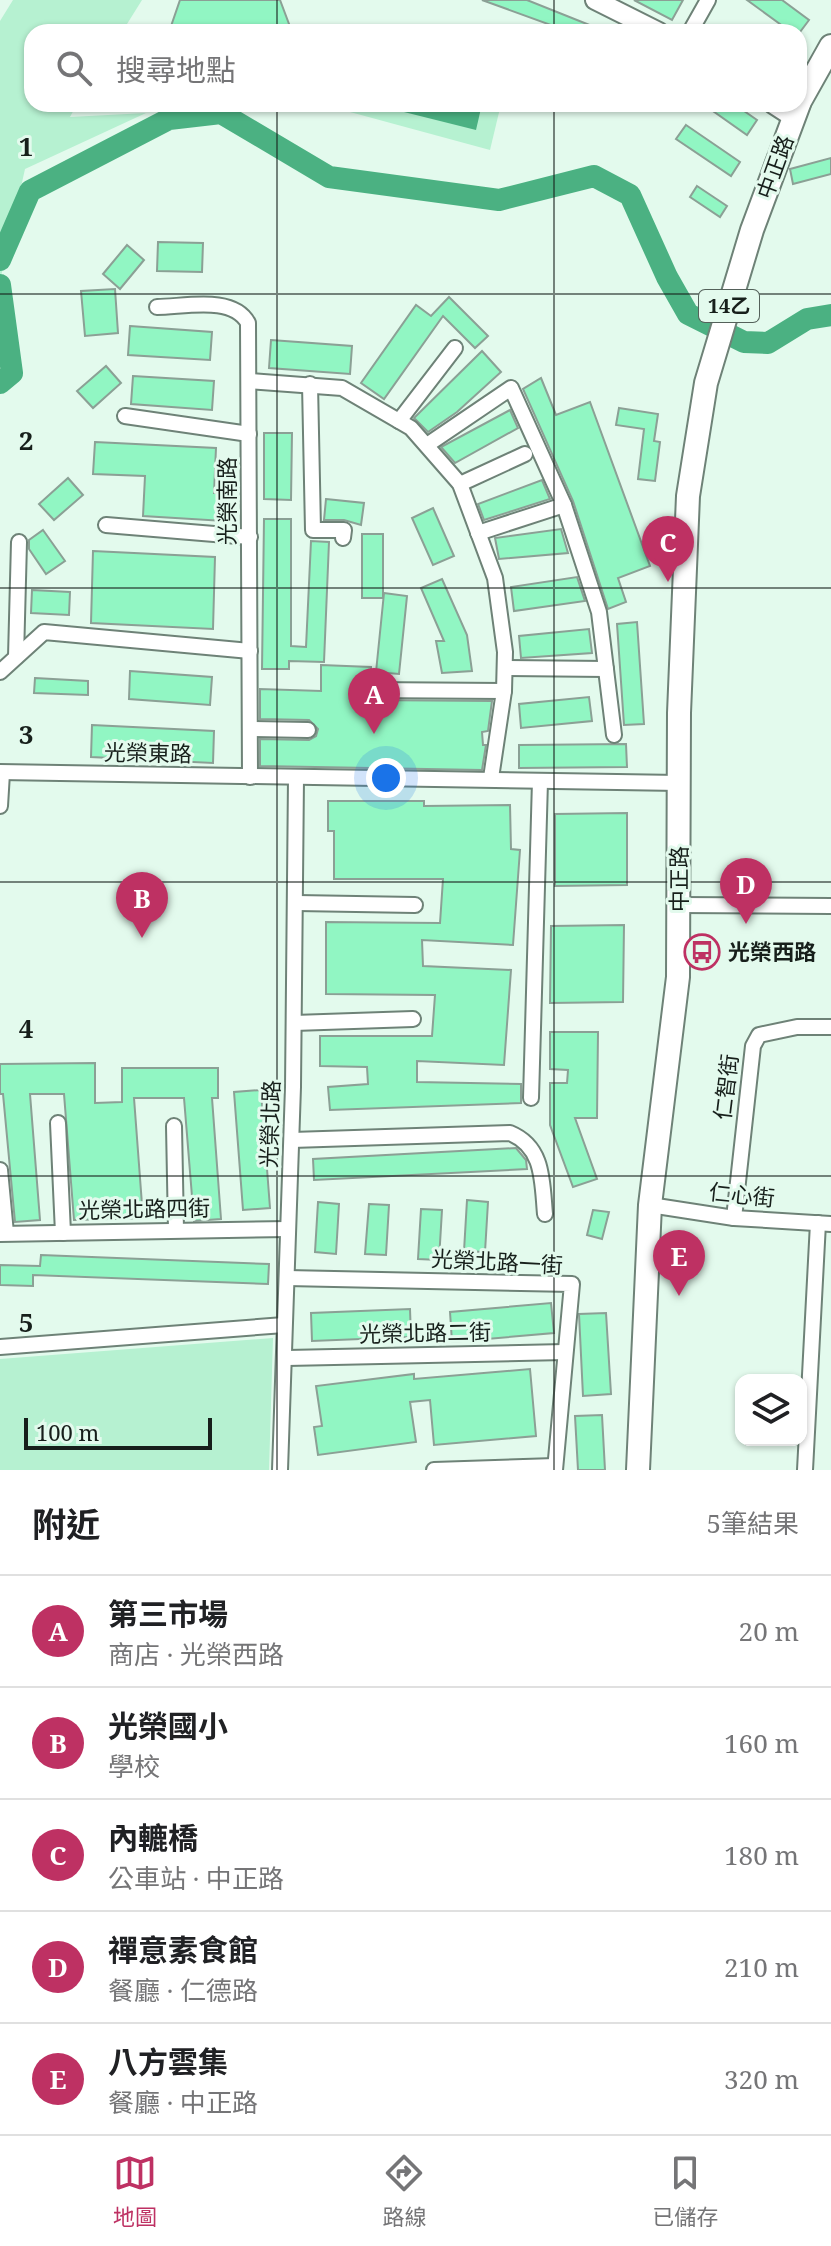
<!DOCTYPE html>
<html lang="zh-TW">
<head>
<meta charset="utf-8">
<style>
	body { margin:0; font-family:"Noto Serif","Noto Sans TC",serif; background:#f6f6f6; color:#202124 }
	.controls { position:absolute; right:24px; bottom:24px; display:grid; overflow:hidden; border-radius:16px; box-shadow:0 2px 6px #0004 }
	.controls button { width:72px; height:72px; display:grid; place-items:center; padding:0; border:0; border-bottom:2px solid #e0e0e0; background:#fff; color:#202124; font:40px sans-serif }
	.scale { position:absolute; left:24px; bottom:20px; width:188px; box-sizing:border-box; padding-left:8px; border:4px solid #171f1b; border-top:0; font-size:22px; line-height:28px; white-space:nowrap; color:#171f1b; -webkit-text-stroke:6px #e3faed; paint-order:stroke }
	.you { position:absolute; left:386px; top:778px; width:28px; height:28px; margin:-20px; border:6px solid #fff; border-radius:50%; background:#1a73e8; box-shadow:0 0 0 12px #1a73e833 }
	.badge { display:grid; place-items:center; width:52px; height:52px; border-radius:50%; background:#be3163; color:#fff; font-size:26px; font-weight:700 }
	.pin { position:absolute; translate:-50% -66px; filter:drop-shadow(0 2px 4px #0008) }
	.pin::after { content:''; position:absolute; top:42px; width:28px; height:24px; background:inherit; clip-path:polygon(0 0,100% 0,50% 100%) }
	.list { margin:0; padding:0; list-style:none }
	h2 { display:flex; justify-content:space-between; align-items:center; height:104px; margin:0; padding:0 32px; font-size:34px }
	h2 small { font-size:26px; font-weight:400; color:#757577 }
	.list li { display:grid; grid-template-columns:52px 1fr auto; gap:24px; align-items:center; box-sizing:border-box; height:112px; padding:0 32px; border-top:2px solid #e0e0e0 }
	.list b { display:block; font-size:30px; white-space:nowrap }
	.list p { margin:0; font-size:26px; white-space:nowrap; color:#757577 }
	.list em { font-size:26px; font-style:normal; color:#757577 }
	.icon { flex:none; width:44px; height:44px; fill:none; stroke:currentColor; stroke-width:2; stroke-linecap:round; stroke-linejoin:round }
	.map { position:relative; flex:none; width:831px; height:1470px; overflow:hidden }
	.search { position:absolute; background:#fff; box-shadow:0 2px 6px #0004; left:24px; right:24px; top:24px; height:88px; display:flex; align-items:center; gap:20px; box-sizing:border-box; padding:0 28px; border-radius:24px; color:#757577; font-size:30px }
	.sheet { height:664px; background:#fff }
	nav { display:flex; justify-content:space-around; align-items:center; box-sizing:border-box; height:112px; border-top:2px solid #e0e0e0; background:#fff; font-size:22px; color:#757577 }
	nav a { display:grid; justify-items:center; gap:4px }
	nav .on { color:#be3163 }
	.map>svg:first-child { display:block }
	.green { fill:#b6f1d1 }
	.water { fill:#4bb182 }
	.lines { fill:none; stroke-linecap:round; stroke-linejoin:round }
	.river { stroke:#4bb182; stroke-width:22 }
	.building { fill:#91f6c3; stroke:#8ba095; stroke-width:2 }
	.minor-casing { stroke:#6e8277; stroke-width:18 }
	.tertiary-casing { stroke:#6e8277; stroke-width:22 }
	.primary-casing { stroke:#6e8277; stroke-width:26 }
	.minor { stroke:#fff; stroke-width:14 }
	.tertiary { stroke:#fff; stroke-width:18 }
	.primary { stroke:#fff; stroke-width:22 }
	.grid { fill:none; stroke:#171f1b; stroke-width:2; stroke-opacity:0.55 }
	.labels { text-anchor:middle; stroke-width:6; stroke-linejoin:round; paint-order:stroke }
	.shield { fill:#e3faed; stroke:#54615a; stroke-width:2 }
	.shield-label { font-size:20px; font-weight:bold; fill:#171f1b }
	.street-label { font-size:22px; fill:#171f1b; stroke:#e3faed }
	.poi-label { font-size:22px; font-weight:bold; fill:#171f1b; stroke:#e3faed; text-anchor:start }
	.grid-label { font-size:26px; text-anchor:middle; font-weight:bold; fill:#171f1b; stroke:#e3faed; stroke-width:6; stroke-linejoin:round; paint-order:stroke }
</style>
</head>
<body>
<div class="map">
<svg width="831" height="1470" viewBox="0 0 831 1470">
	<rect width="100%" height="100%" fill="#e3faed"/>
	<g class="green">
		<path d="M13,0H142L122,32H32V104H77L70,117L146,113L25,169L0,281V21Z"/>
		<path d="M352,104H501L490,150L350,112Z"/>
		<path d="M273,1338L269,1470H0V1359Z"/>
	</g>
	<path class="water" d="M385,104H482L476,130L384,107Z"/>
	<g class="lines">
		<g class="river">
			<path d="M0,260L30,191L169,119L221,113L329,177L499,200L594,176L630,195L667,277L688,314L744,342L768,343L807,319L831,315"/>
			<path d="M0,285L12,373L0,383"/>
		</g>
	</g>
	<g class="building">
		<path d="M180,0H280L292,32H169Z"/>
		<path d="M482,0H527L607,32H570Z"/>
		<path d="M634,0H683L672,20Z"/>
		<path d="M747,0H782L809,20L800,32H791Z"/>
		<path d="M703,104H734L757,120L747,135Z"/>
		<path d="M686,125L740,162L731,176L676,139Z"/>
		<path d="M831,158V174L793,184L790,169Z"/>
		<path d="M697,186L727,206L720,217L690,197Z"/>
		<path d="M158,242L203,243L202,272L157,271Z"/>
		<path d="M127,245L144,260L120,289L103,274Z"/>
		<path d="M115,289L118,333L85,336L81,291Z"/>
		<path d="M449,297L488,336L475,348L443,316L384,399L361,383L416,305L431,316Z"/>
		<path d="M130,326L212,332L210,360L128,355Z"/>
		<path d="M271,340L352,346L350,374L269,368Z"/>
		<path d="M482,351L501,372L457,412L428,432L414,418Z"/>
		<path d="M106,366L121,383L93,408L77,391Z"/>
		<path d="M133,376L214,381L212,410L131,404Z"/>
		<path d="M541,378L556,415L590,402L650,566L618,578L626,602L608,609L573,501L523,389Z"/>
		<path d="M619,408L658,414L654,441L660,442L655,481L638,479L644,429L616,425Z"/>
		<path d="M510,410L518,428L455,463L441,447Z"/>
		<path d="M264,433H292L291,500L264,499Z"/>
		<path d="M95,442L216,448L214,493H226L224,521L143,516L145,476L93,474Z"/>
		<path d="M68,478L83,495L54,520L39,504Z"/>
		<path d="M542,480L550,499L484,520L478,504Z"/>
		<path d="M326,499L364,503L361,525L344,520H324Z"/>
		<path d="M433,508L454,556L433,565L412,518Z"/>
		<path d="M264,519H291V646L306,647L311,541L329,542L324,662L289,661V669H262Z"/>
		<path d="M561,529L568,553L499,559L495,538Z"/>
		<path d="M43,530L65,561L46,574L29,549V540Z"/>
		<rect x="362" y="534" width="21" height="64"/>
		<path d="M93,551L215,557L213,629L91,623Z"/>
		<path d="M577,577L585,601L514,611L511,587Z"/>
		<path d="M442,579L467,635L472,671L442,673L436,641H444L421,588Z"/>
		<path d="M32,590L70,592L69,615L31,613Z"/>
		<path d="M384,593L407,596L399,674L376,672Z"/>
		<path d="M637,622L644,724L624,725L617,624Z"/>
		<path d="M589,629L592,653L521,658L519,636Z"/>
		<path d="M321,665L371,667V680L361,681L355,689L357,696L364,700L492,701L488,731L482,732L483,745H486L482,770L260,766V739L309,740L316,736L318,729L309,720L260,719V689L321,691Z"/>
		<path d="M130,671L212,677L210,705L129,699Z"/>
		<path d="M35,678L88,681V695L34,693Z"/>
		<path d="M589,697L592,721L521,728L519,704Z"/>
		<path d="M92,725L214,731L213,763L91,757Z"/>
		<path d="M626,744L627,767L519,768V745Z"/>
		<path d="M328,801H424V806L510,805L511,849L520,850L513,945L422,940L423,966L511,970L504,1065L417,1061V1082L521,1084V1103L330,1110L328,1087L368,1084L367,1067L320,1066V1036H432L435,995L326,994V922L440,923L443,879H334V831H328Z"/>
		<path d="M627,813V885L555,886V814Z"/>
		<path d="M624,925L623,1002L550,1003L551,926Z"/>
		<path d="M550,1032H598L597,1118H575L597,1179L573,1187L550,1125V1083H567L568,1070L550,1069Z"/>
		<path d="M95,1063V1103L122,1102V1068H218V1098H212L221,1219L194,1221L184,1098H134L143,1218L74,1220L64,1094H30L40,1220L15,1222L3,1094H0V1064Z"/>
		<path d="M261,1090L270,1208L243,1210L234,1092Z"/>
		<path d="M516,1148L526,1160L527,1169L314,1180L313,1159Z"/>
		<path d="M467,1200L488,1202L485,1252L464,1251Z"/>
		<path d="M318,1202L339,1204L336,1254L315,1252Z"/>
		<path d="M369,1204L389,1205L386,1255L365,1254Z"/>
		<path d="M421,1209L442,1210L439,1260L418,1259Z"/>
		<path d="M593,1210L609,1212L602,1239L587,1235Z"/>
		<path d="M41,1255L269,1264L268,1284L33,1275V1286L0,1285V1265L40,1266Z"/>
		<path d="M551,1303L554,1333L452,1342L450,1312Z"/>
		<path d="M410,1309L411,1337L312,1341L311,1313Z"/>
		<path d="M606,1313L611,1394L583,1396L579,1314Z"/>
		<path d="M530,1369L536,1436L434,1445L430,1400L410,1402L416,1442L318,1455L314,1427L322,1426L316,1386L414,1374V1379Z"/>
		<path d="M602,1415L605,1470H578L575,1416Z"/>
	</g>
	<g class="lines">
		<defs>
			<g id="minor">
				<path d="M690,32L708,0"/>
				<path d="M157,307C184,307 233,295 248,323L250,777"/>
				<path d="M249,381L342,388L411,428L460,484L495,578L505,652L504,691L491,778"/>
				<path d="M310,384L313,530H344L343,538"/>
				<path d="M125,416L249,434"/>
				<path d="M399,421L455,348"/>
				<path d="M427,445L511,388L564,505L599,612L614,735"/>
				<path d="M460,484L525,454"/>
				<path d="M106,525L250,537"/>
				<path d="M478,533L564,505"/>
				<path d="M16,657L19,542"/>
				<path d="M507,668L606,669"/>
				<path d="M0,672L44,632L250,651"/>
				<path d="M365,690L504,691"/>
				<path d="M250,729L308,730"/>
				<path d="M0,772L679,783"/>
				<path d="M0,806L2,773"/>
				<path d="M297,903L415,905"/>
				<path d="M679,905L831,906"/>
				<path d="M294,1023L413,1019"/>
				<path d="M531,1098L540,781"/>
				<path d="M58,1123L63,1233"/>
				<path d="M174,1126L176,1230"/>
				<path d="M292,1140L510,1133C544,1147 542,1181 545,1214"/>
				<path d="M0,1170L6,1233"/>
				<path d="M650,1205L734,1218L831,1224"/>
				<path d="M734,1218L753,1046L759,1035L797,1027H831"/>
				<path d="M0,1234L288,1229"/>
				<path d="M287,1278L572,1284L555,1470"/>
				<path d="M0,1347L284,1325"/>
				<path d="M287,1358L565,1352"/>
				<path d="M280,1470L293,1087L296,778"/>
				<path d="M434,1470L555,1466"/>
				<path d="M805,1470L818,1223"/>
			</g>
			<g id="tertiary">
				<path d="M595,0L659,32"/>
				<path d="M773,104L793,117"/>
			</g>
			<g id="primary">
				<path d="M799,103L831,46"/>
				<path d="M638,1470L650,1205L678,977L679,713L688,496L706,383L752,230L799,104"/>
			</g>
		</defs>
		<use href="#minor" class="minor-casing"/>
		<use href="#tertiary" class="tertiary-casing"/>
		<use href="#primary" class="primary-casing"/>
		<use href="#minor" class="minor"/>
		<use href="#tertiary" class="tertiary"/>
		<use href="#primary" class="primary"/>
	</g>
	<path class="grid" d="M277,0V32M554,0V32M277,104V1470M554,104V1470M0,294H831M0,588H831M0,882H831M0,1176H831"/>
	<defs>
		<symbol id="bus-ring" viewBox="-11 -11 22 22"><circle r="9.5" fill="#e3faed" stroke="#be3163" stroke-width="1.5"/><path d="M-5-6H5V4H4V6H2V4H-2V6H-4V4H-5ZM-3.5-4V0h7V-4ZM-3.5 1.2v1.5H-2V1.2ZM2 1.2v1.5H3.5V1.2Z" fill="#be3163"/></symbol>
	</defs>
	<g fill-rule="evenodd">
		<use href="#bus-ring" x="682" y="932" width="40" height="40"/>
	</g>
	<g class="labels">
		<rect class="shield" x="699" y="290" width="60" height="32" rx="6"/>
		<g class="shield-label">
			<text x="729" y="313">14乙</text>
		</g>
		<g class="street-label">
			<text transform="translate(775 167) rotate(-70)" y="8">中正路</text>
			<text transform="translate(227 501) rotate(-90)" y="8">光榮南路</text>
			<text transform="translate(148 753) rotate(1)" y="8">光榮東路</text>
			<text transform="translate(679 879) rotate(-90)" y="8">中正路</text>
			<text transform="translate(726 1087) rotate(-83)" y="8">仁智街</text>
			<text transform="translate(270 1124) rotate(-88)" y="8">光榮北路</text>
			<text transform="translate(742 1195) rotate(6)" y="8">仁心街</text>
			<text transform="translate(144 1209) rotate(-1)" y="8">光榮北路四街</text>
			<text transform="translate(497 1262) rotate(3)" y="8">光榮北路一街</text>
			<text transform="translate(425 1333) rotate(-1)" y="8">光榮北路二街</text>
		</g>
		<g class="poi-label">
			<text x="728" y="960">光榮西路</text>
		</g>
	</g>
	<g class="grid-label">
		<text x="26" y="156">1</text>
		<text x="26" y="450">2</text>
		<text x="26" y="744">3</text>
		<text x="26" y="1038">4</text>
		<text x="26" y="1332">5</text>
	</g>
</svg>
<div class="controls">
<button><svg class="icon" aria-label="layers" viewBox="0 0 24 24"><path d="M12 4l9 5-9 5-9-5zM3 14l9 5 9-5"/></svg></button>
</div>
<div class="scale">100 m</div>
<div class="you"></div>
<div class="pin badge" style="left:374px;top:734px">A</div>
<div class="pin badge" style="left:142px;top:938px">B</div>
<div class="pin badge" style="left:668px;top:582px">C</div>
<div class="pin badge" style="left:746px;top:924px">D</div>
<div class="pin badge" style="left:679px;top:1296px">E</div>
<div class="search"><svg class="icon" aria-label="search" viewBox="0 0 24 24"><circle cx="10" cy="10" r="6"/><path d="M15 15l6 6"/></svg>搜尋地點</div>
</div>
<section class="sheet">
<h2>附近<small>5筆結果</small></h2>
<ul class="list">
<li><span class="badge">A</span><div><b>第三市場</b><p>商店 · 光榮西路</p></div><em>20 m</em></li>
<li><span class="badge">B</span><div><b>光榮國小</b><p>學校</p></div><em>160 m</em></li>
<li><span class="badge">C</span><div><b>內轆橋</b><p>公車站 · 中正路</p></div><em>180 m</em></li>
<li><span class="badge">D</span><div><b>禪意素食館</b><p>餐廳 · 仁德路</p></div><em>210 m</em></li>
<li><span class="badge">E</span><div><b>八方雲集</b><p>餐廳 · 中正路</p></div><em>320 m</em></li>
</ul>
</section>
<nav>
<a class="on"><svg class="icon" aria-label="map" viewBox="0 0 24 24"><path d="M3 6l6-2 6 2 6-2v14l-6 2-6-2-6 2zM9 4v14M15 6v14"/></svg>地圖</a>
<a><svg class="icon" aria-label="directions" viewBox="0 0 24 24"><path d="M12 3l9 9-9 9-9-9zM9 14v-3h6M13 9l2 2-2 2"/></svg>路線</a>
<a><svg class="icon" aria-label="saved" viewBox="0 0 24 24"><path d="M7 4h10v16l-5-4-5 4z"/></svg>已儲存</a>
</nav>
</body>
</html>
